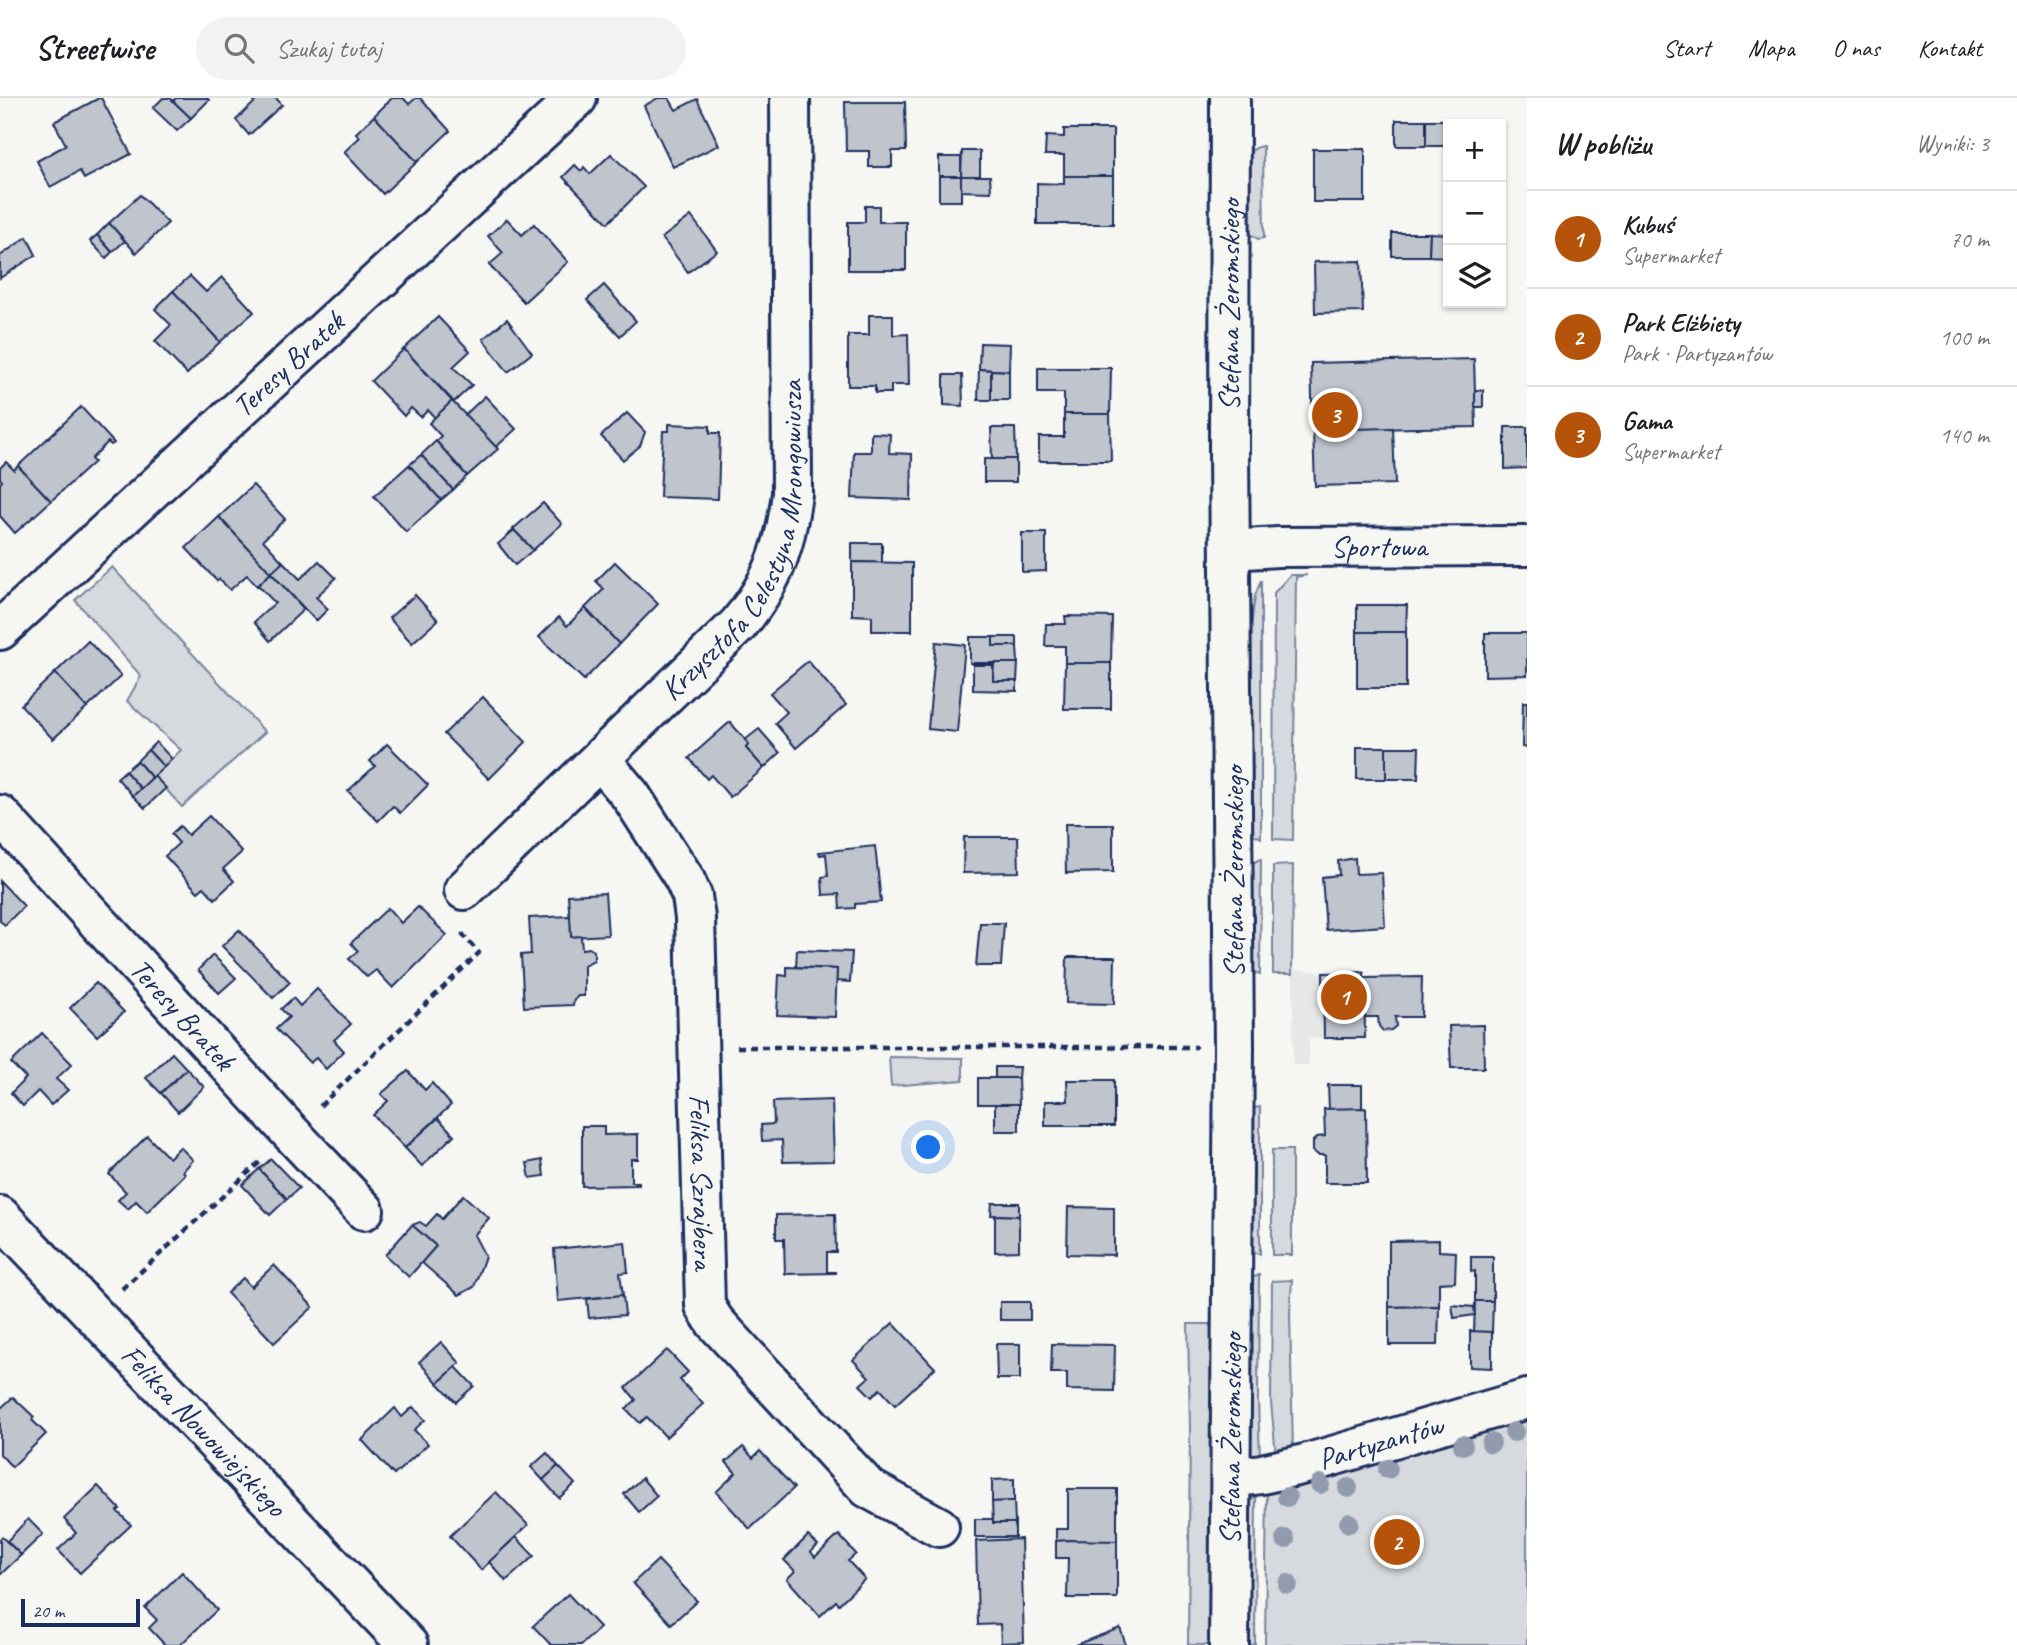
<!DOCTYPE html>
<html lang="pl">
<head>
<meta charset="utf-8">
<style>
	body { margin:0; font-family:Caveat,sans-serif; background:#f2f2f2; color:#202124 }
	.controls { position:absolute; right:21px; top:21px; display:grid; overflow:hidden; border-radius:0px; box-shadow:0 2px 5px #0004 }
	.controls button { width:63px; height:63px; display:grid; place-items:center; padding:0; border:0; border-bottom:2px solid #e0e0e0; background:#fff; color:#202124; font:35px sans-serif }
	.scale { position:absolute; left:21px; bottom:18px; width:119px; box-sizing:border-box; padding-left:7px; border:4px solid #1b2f5e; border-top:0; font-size:19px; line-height:24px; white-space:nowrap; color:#1b2f5e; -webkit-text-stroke:5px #f6f6f2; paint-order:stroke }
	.you { position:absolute; left:929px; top:1050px; width:24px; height:24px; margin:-18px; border:5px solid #fff; border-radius:50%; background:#1a73e8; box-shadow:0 0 0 10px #1a73e833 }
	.badge { display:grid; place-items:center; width:46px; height:46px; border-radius:50%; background:#b45309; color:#fff; font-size:23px; font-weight:700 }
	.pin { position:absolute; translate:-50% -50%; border:4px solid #fff; box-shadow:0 2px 7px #0006 }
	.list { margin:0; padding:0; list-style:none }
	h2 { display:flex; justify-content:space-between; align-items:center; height:91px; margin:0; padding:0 28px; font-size:30px }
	h2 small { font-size:23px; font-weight:400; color:#757577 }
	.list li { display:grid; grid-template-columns:46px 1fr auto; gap:21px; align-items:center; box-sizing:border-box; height:98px; padding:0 28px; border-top:2px solid #e0e0e0 }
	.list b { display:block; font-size:26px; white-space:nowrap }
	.list p { margin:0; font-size:23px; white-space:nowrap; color:#757577 }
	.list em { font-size:23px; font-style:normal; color:#757577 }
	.icon { flex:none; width:38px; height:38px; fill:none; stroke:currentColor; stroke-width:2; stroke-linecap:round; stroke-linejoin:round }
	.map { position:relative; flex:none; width:1527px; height:1547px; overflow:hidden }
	header { display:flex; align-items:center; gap:42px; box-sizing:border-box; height:98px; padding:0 35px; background:#fff; border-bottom:2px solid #e0e0e0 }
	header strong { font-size:33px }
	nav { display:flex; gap:38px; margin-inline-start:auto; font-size:24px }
	.search { width:490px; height:63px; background:#f2f2f2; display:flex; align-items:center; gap:18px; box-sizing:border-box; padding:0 24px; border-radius:38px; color:#757577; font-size:26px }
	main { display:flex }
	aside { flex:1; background:#fff }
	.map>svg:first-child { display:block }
	.built { fill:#e6e7e7 }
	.green { fill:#d6d9dd; stroke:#78849e; stroke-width:2 }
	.building { fill:#c0c4cd; stroke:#1b2f5e; stroke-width:2 }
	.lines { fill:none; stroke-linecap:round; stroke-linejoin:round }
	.street-casing { stroke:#1b2f5e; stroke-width:44 }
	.secondary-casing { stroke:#1b2f5e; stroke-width:44 }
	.path { stroke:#1b2f5e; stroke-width:4.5; stroke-dasharray:7 5; stroke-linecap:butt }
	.street { stroke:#f6f6f2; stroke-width:38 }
	.secondary { stroke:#f6f6f2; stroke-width:38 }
	.tree { fill:#929bae }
	.labels { text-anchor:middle; stroke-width:5; stroke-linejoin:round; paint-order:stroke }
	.street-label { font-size:30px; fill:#1b2f5e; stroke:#f6f6f2 }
</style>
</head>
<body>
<header>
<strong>Streetwise</strong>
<div class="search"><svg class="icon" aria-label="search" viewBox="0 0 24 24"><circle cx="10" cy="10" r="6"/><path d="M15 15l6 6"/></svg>Szukaj tutaj</div>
<nav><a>Start</a><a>Mapa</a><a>O nas</a><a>Kontakt</a></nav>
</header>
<main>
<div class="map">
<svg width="1527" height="1547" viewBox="0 0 1527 1547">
	<rect width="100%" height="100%" fill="#f6f6f2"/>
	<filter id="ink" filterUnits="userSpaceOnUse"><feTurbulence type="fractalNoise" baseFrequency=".0143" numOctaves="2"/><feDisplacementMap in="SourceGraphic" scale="14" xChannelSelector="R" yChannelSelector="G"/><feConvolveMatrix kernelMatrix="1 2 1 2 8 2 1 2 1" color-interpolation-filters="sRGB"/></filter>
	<g filter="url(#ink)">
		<path class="built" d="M1293,871L1323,875L1364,874L1365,940H1309V967H1293Z"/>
		<g class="green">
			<path d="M1263,48L1264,140L1258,141L1247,134V55L1258,49Z"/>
			<path d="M112,469L265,634L182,709L154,678L181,652L127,603L141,578L75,502Z"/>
			<path d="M1290,477H1307L1296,479L1293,742L1273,741L1274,501V495Z"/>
			<path d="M1261,482V740L1253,736L1250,536L1255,498Z"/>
			<path d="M1261,761L1260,877L1253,874L1252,765Z"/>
			<path d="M1293,767L1292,876H1273V768Z"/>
			<path d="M889,959L963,960V982L891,988Z"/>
			<path d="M1260,1009V1156L1252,1154V1012L1255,1010Z"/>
			<rect x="1272" y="1052" width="20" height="105"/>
			<path d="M1259,1177L1258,1302L1260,1360H1253L1251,1356L1252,1183V1180Z"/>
			<path d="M1292,1182L1290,1215L1293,1353L1276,1358L1271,1304L1272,1183Z"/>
			<path d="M1188,1226H1214L1212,1547H1188L1190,1331Z"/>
			<path d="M1527,1313V1547H1265L1267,1390Z"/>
			<path d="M1256,1397L1255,1547H1248L1249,1418L1251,1403Z"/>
		</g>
		<g class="building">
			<path d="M99,0H101L131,56L84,81L80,73L50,89L37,63L66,47L54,24Z"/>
			<path d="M163,0H170L191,20L177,33L153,10Z"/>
			<path d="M176,0H207L209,2L191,20L173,3Z"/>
			<path d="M259,0H276L282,7L249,37L236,22Z"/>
			<path d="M392,0H403L409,6L416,0H420L450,33L417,64L374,18Z"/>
			<path d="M658,0H669L676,12L697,1L719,47L673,69L644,8Z"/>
			<path d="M845,4H905L906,53H892V69H869V53H846Z"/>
			<path d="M374,18L417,64L383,96L344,54L360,39L356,35Z"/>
			<rect x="1396" y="22" width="30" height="26"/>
			<path d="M1426,22H1451V26H1448V48H1426Z"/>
			<path d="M1064,31H1113V78H1064V57H1045L1046,38L1064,39Z"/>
			<rect x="1313" y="51" width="52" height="53"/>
			<path d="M962,53H980V78H961Z"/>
			<path d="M611,56L644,89L608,125L563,79L575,67L581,73L584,69L590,76Z"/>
			<rect x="939" y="59" width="22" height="19"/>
			<rect x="939" y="78" width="22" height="25"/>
			<path d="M961,78H990L991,94L961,93Z"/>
			<path d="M1064,78H1113V126H1037V85L1064,86Z"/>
			<path d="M140,97L168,125L136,155L109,125Z"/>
			<path d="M865,108H879V124H906V172H848V124H865Z"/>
			<path d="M691,118L717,153L688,174L662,140Z"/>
			<path d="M507,121L522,137L534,126L568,164L524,204L489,167L503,155L488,138Z"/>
			<path d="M109,125L125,143L112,154L97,137Z"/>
			<path d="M1392,135H1430L1429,158H1392Z"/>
			<path d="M1430,135L1448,136V159L1429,158Z"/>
			<path d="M97,137L112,154L106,160L90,143Z"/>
			<path d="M27,139L36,157L0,180V158Z"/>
			<path d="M1361,163L1363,214L1315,215L1314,164Z"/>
			<path d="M190,178L206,194L222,179L254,214L220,244L173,193Z"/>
			<path d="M604,187L636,223L620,238L587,202Z"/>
			<path d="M173,193L220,244L187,276L155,243L171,227L155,211Z"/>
			<path d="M869,217H893V237L908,236L909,287H891V295H875V288H848V237H869Z"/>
			<path d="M438,219L470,253L453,269L472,287L454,304L404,251Z"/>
			<path d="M507,221L532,255L508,274L483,241Z"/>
			<path d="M980,245L1010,246L1009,273L979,271Z"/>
			<path d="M404,251L452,303L435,320L428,312L421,319L411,310L404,318L371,283Z"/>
			<path d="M1474,261L1476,329L1313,332L1311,265Z"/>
			<path d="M1038,270H1111L1110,316H1064V295H1038Z"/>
			<path d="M979,271L991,272V302H978Z"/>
			<path d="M991,272L1009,273V302H991Z"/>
			<path d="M944,277H962L963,308L944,307Z"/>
			<rect x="1475" y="292" width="8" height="17"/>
			<path d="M485,298L516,331L496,349L465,317Z"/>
			<path d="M452,303L498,351L467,378L436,343L441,338L429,325Z"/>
			<path d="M81,309L114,345L111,347L108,344L91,361L94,364L51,403L18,368Z"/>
			<path d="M627,315L645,334L640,348L623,362L601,338Z"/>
			<path d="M1064,316H1110L1111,363H1039V339H1064Z"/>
			<path d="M669,326L710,328V335H720L718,401L660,399L663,333H669Z"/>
			<path d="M1505,329H1527V370L1505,371Z"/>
			<path d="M991,330H1015L1016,361H992Z"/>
			<path d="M1393,330L1395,386L1315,388L1313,332Z"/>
			<path d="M871,335L890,336L889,355L912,356L911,402L852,400L854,354H871Z"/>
			<path d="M436,343L467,378L453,392L421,357Z"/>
			<path d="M421,357L453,392L441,402L409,367Z"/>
			<rect x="984" y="361" width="32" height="23"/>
			<path d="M6,364L14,372L18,368L51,403L15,435L0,418V385L2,383L0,380V370Z"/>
			<path d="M409,367L441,402L406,434L374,398Z"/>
			<path d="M253,387L285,421L263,442L283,464L271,475L219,419Z"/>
			<path d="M543,405L562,426L533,452L513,431Z"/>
			<path d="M219,419L271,475L257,488L247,477L230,492L219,481L217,483L186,450Z"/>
			<path d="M514,432L533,452L515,467L498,446Z"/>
			<path d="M1022,435H1046V473L1022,474Z"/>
			<path d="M852,445H882V465L852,464Z"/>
			<path d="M319,463L336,480L316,499L328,511L316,523L271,475L283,464L300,481Z"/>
			<path d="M615,464L658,506L619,546L585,510L604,491L596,483Z"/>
			<path d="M852,464L912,465V533H872V518L852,517Z"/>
			<path d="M271,475L304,511L270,543L254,524L275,505L258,487Z"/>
			<path d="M415,497L438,522L412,545L389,520Z"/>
			<path d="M1357,507H1407L1406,534H1357Z"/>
			<path d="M585,510L619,546L584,582L539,539L559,519L567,528Z"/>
			<path d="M1065,518L1112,519L1111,565H1065V548H1045L1046,526H1066Z"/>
			<rect x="1357" y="534" width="49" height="56"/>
			<path d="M1485,535H1527V577L1485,578Z"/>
			<path d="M970,539H993V548H1017L1018,565H970Z"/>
			<rect x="993" y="539" width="24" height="9"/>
			<path d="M88,543L121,578L87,610L55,575Z"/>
			<path d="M936,544L965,547L957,634L928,631Z"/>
			<path d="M808,563L846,607L796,650L775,625L787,614L770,595Z"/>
			<path d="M994,565H1018L1017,583H993Z"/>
			<path d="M1065,565H1111V611H1064Z"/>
			<path d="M973,567H993V583H1017V593L973,592Z"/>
			<path d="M55,575L87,610L53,641L21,607Z"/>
			<path d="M483,599L526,644L489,681L444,636Z"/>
			<path d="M1523,604H1527V650L1522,649Z"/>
			<path d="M730,624L749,646L746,650L764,670L730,699L711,677L707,681L689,660Z"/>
			<path d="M759,631L780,655L764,670L746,650L749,646L745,642Z"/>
			<path d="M156,644L172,661L164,669L148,652Z"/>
			<path d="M387,646L428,687L400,715L393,708L378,723L348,693L375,668L370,663Z"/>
			<rect x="1357" y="649" width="29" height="32"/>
			<path d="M1386,649H1419L1418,681H1386Z"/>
			<path d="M148,652L164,669L152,680L137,663Z"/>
			<path d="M137,663L152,680L141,691L125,673Z"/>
			<path d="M125,673L141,691L133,698L117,680Z"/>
			<path d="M154,678L166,690L145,710L133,698Z"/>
			<path d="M209,718L242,754L223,771L234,783L215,801L204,789L198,794L165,758L179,745L171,736L180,728L188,737Z"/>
			<path d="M1065,726H1113V774L1066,775Z"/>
			<path d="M964,739H1018L1019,774L963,775Z"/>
			<path d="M875,748L881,804L855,806V810L840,811L839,796L823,797L822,779L828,778L826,756L820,757L819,754Z"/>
			<path d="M1355,760L1356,776L1382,775L1385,828L1326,832L1322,779L1339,777L1338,763Z"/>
			<path d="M0,783L24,808L5,827L0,823Z"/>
			<path d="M605,795L608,837L571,839L568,797Z"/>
			<path d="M418,809L447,837L393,890L376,872L367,879L349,861L358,853L351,845L388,810L401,825Z"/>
			<path d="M570,818L571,839L581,838L582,851L589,850L594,853V862L584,867V898H578L574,902L573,907L524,909L521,857L531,856L529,820Z"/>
			<path d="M980,825H1004L1001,868H976Z"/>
			<path d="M239,832L290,884L273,900L222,848Z"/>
			<path d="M797,852L852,854L850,884L836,883L837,871L796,869Z"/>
			<path d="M213,857L236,880L219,895L198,872Z"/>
			<path d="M1067,859H1115L1114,906L1066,905Z"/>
			<path d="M787,869L837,871L835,919L777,917L779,877L787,878Z"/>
			<path d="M1364,874L1365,940H1324L1323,875Z"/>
			<path d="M1422,879L1421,919H1395L1396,928L1391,932L1383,933L1379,928L1378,919H1365L1364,880Z"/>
			<path d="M96,885L124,914L97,938L70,910Z"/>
			<path d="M317,891L351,926L334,942L344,953L326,971L316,960L310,965L276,931L289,919L281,911L293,900L300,908Z"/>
			<path d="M1483,927L1484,970H1451L1449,928Z"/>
			<path d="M42,935L72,966L56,981L68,992L51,1007L38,993L23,1008L11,995L26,980L11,965Z"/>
			<path d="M172,955L187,971L161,995L146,980Z"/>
			<path d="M995,969H1019L1018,980H995Z"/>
			<path d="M187,971L204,989L178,1014L161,995Z"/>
			<path d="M408,973L425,992L432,985L451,1007L405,1050L373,1017L388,1003L381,996Z"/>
			<path d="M978,980H1018L1019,1006H978Z"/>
			<path d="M1067,982H1114V1028H1045V1003H1068Z"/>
			<path d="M1328,987H1362V1011H1329Z"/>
			<path d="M832,1002L834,1063L783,1064L782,1042L762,1043L761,1027L774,1026L773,1004Z"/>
			<rect x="995" y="1006" width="24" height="27"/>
			<path d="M1366,1010L1367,1085H1325V1057H1318L1313,1053V1043L1317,1039L1325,1038L1324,1011Z"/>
			<path d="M438,1020L454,1037L422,1068L405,1050Z"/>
			<path d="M582,1028H604V1037L638,1036V1061H631V1084H639V1087L582,1088Z"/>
			<path d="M147,1038L169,1060L180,1049L193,1062L183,1073L185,1076L147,1114L136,1103L128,1111L118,1102L126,1094L109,1076Z"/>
			<path d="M271,1061L299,1090L287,1101L259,1071Z"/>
			<path d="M542,1062L544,1078L530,1080L527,1065Z"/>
			<path d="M259,1071L287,1101L270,1117L242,1087Z"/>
			<path d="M463,1097L489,1120L474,1137L485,1158L474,1189L459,1197L421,1164L436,1148L412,1127L420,1124L426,1128L437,1116L442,1121Z"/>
			<path d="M992,1105H1019V1118L991,1117Z"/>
			<path d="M1068,1109L1114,1110V1157L1067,1156Z"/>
			<path d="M835,1116L836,1154H827V1174H836V1175L785,1176L784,1141H776V1117Z"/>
			<path d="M995,1117L1019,1118V1153L995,1154Z"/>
			<path d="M412,1127L436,1148L409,1179L385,1157Z"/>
			<path d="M1439,1142V1153L1456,1154L1455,1184L1439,1185V1208L1389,1209V1143Z"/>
			<path d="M625,1144L628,1174L620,1175L623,1197L558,1203L554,1151Z"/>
			<path d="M1471,1159H1493V1203H1475V1173L1471,1174Z"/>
			<path d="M274,1167L313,1209L274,1245L227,1195L243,1180L251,1189Z"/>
			<path d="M623,1197L625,1217L589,1220L587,1201Z"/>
			<path d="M1475,1203H1493L1492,1234H1474Z"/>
			<rect x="1000" y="1204" width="30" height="18"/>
			<path d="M1452,1207L1474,1209L1475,1217L1454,1220Z"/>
			<path d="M1439,1208L1438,1247H1389V1209Z"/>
			<path d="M893,1225L935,1270L895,1307L880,1291L872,1299L860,1287L869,1279L853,1262Z"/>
			<path d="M1470,1233L1492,1234V1270L1470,1269Z"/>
			<path d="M441,1244L460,1265L438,1285L419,1264Z"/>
			<path d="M996,1246H1020V1281H997Z"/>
			<path d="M1052,1246L1115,1247L1114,1293L1067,1292V1275H1051Z"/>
			<path d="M667,1252L688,1274L680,1282L703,1306L666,1339L647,1319L640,1325L626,1311L636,1302L626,1290Z"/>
			<path d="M456,1269L474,1288L456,1304L438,1285Z"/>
			<path d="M13,1299L34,1319L32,1322L46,1336L12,1369L0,1356V1311Z"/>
			<path d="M413,1309L425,1322L414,1332L428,1346L394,1377L362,1342L395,1310L402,1319Z"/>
			<path d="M743,1349L753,1360L760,1353L794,1390L750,1431L716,1394L736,1375L726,1364Z"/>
			<path d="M547,1355L558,1368L543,1382L531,1369Z"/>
			<path d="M558,1368L575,1386L559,1400L543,1382Z"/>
			<path d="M642,1380L657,1398L639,1414L624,1396Z"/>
			<path d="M1014,1381V1403L992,1404V1382Z"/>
			<path d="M98,1388L120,1411L117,1413L131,1427L80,1475L58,1452L76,1435L64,1421Z"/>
			<path d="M1068,1391H1117V1443H1056V1431H1068Z"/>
			<path d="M496,1394L528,1427L481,1472L450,1438Z"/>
			<path d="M1014,1403L1015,1425H993L992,1404Z"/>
			<path d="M28,1421L43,1436L21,1457L7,1443Z"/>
			<path d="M975,1421H993V1425H1015V1439H975Z"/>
			<path d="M839,1437L856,1456L848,1463L865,1481L839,1506L836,1503L820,1518L787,1481L795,1473L784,1462L808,1438L818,1447L811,1454L815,1459Z"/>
			<path d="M2,1439L21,1457L0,1477V1441Z"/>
			<path d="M516,1439L534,1458L506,1483L489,1464Z"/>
			<path d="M1021,1441L1024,1544L1001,1545L1000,1526L978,1527L976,1443Z"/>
			<path d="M1067,1442L1117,1443V1500H1067L1068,1460H1056V1443Z"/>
			<path d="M658,1462L697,1503L671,1526L633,1485Z"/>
			<path d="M182,1474L217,1512L180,1547H165L149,1530L157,1522L145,1510Z"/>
			<path d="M568,1496L600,1530L581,1547H551L533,1528Z"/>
			<path d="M1120,1530L1126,1547H1075Z"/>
		</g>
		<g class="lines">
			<defs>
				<g id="street">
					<path id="s1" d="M1230,452L1278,449L1527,448"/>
					<path id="s2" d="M0,532L577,0"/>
					<path id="s3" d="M600,661L631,698L684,780L692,798L695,820L705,1208L715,1224L868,1390L939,1429"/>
					<path id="s4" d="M0,717L291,1035L364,1112"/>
					<path id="s5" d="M464,792L738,527C756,505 773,479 781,450C787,433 789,414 792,396L790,0"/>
					<path id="s6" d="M1231,1380L1262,1376L1305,1366L1527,1301"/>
					<path id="s7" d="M1229,1547L1234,949L1229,351L1230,0"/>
				</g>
				<g id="secondary">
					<path id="s8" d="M0,1118L408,1547"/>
				</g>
			</defs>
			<use href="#street" class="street-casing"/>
			<use href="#secondary" class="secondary-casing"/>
			<g class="path">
				<path d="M737,949H1197"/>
				<path d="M320,1008L479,855L463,837V831"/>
				<path d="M122,1191L262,1062"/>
			</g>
			<use href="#street" class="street"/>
			<use href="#secondary" class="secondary"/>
		</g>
		<g class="tree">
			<circle cx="1514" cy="1334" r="10"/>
			<circle cx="1491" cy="1345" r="10"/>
			<circle cx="1463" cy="1347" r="10"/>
			<circle cx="1388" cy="1371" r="10"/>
			<circle cx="1320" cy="1386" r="10"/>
			<circle cx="1348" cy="1390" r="10"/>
			<circle cx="1287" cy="1399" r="10"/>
			<circle cx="1349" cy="1425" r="10"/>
			<circle cx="1285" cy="1441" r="10"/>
			<circle cx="1288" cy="1486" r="10"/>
		</g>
	</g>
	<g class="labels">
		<g class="street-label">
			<text dy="10" stroke="none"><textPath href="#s7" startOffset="1340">Stefana Żeromskiego</textPath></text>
			<text dy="10" stroke="none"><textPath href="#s2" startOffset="392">Teresy Bratek</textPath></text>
			<text dy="10" stroke="none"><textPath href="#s5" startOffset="460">Krzysztofa Celestyna Mrongowiusza</textPath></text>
			<text dy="10" stroke="none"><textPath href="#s1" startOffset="149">Sportowa</textPath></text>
			<text transform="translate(1233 774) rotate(-90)" y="10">Stefana Żeromskiego</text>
			<text dy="10" stroke="none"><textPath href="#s4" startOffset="270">Teresy Bratek</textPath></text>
			<text dy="10" stroke="none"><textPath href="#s3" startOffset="452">Feliksa Szrajbera</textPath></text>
			<text dy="10" stroke="none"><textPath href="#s8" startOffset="296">Feliksa Nowowiejskiego</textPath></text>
			<text dy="10" stroke="none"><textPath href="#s7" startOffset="206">Stefana Żeromskiego</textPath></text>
			<text dy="10" stroke="none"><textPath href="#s6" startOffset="154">Partyzantów</textPath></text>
		</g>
	</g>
</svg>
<div class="controls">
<button>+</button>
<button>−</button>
<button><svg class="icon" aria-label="layers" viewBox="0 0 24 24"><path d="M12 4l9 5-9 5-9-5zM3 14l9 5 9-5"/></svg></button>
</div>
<div class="scale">20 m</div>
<div class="you"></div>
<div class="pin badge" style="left:1344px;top:899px">1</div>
<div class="pin badge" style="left:1397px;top:1444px">2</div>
<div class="pin badge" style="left:1335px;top:317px">3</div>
</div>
<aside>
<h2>W pobliżu<small>Wyniki: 3</small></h2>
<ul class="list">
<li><span class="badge">1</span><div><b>Kubuś</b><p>Supermarket</p></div><em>70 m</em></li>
<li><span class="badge">2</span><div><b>Park Elżbiety</b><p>Park · Partyzantów</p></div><em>100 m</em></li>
<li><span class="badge">3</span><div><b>Gama</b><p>Supermarket</p></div><em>140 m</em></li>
</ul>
</aside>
</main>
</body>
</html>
